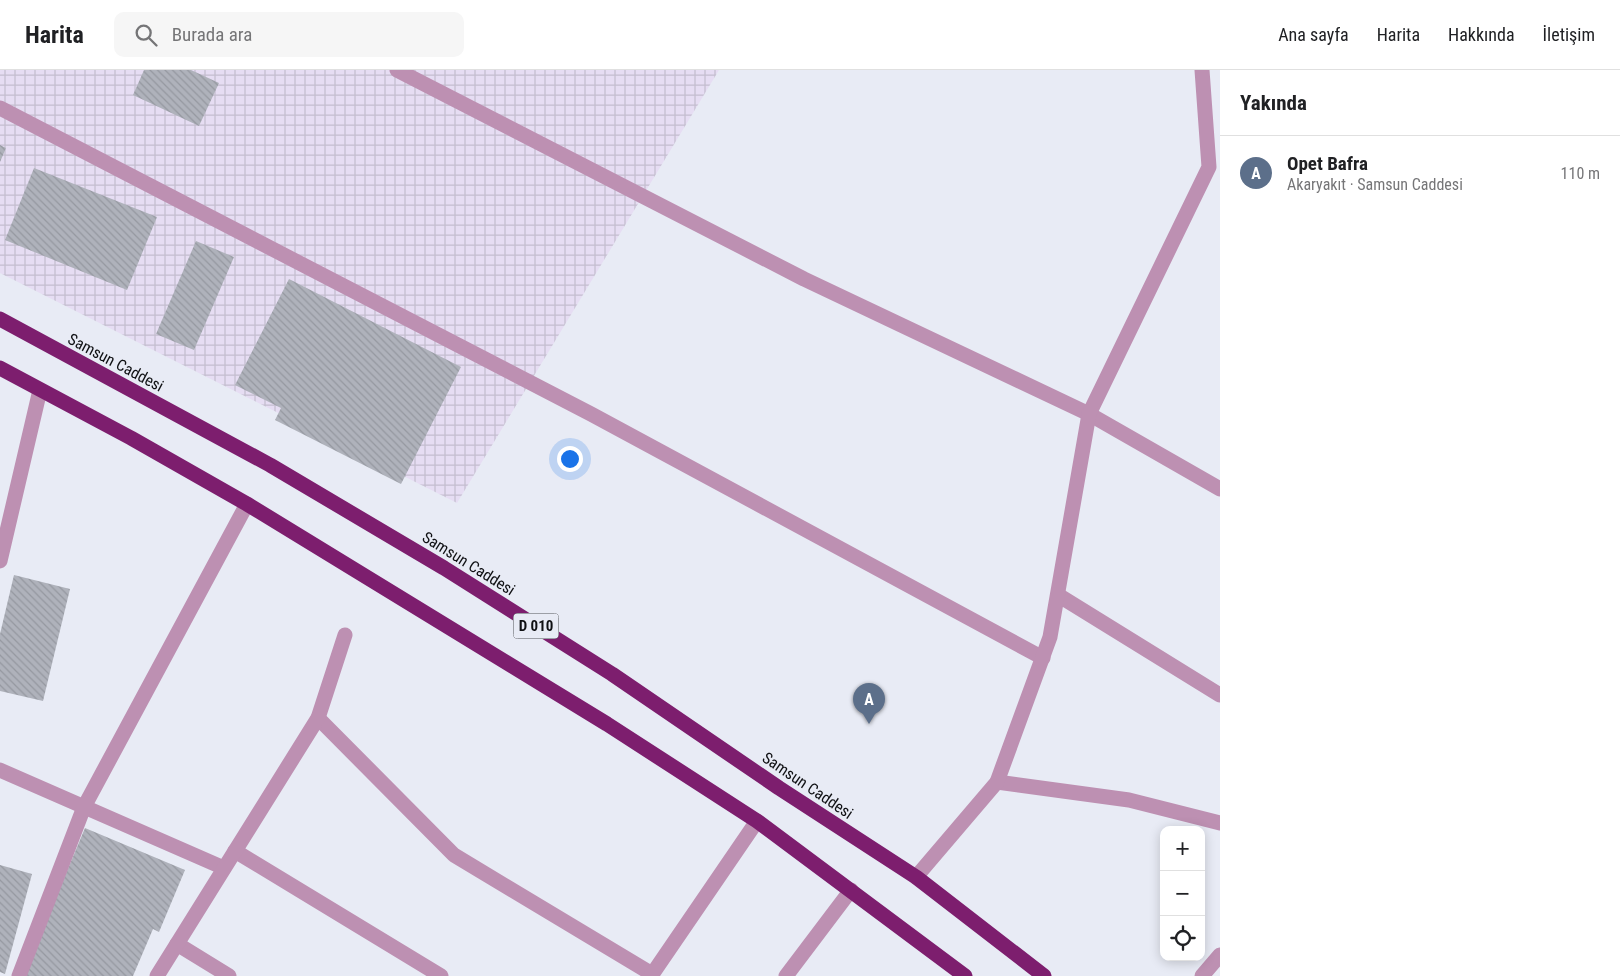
<!DOCTYPE html>
<html lang="tr">
<head>
<meta charset="utf-8">
<style>
	body { margin:0; font-family:"Roboto Condensed",sans-serif; background:#f6f6f6; color:#202124 }
	.controls { position:absolute; right:15px; bottom:15px; display:grid; overflow:hidden; border-radius:10px; box-shadow:0 2px 12px #0003 }
	.controls button { width:45px; height:45px; display:grid; place-items:center; padding:0; border:0; border-bottom:1px solid #e0e0e0; background:#fff; color:#202124; font:25px sans-serif }
	.you { position:absolute; left:569px; top:388px; width:18px; height:18px; margin:-12px; border:4px solid #fff; border-radius:50%; background:#1a73e8; box-shadow:0 0 0 8px #1a73e833 }
	.badge { display:grid; place-items:center; width:32px; height:32px; border-radius:50%; background:#d93025; color:#fff; font-size:16px; font-weight:700 }
	.pin { position:absolute; translate:-50% -41px; filter:drop-shadow(0 1px 2px #0008) }
	.pin::after { content:''; position:absolute; top:26px; width:18px; height:15px; background:inherit; clip-path:polygon(0 0,100% 0,50% 100%) }
	.list { margin:0; padding:0; list-style:none }
	h2 { display:flex; justify-content:space-between; align-items:center; height:65px; margin:0; padding:0 20px; font-size:21px }
	h2 small { font-size:16px; font-weight:400; color:#757577 }
	.list li { display:grid; grid-template-columns:32px 1fr auto; gap:15px; align-items:center; box-sizing:border-box; height:75px; padding:0 20px; border-top:1px solid #e0e0e0 }
	.list b { display:block; font-size:19px; white-space:nowrap }
	.list p { margin:0; font-size:16px; white-space:nowrap; color:#757577 }
	.list em { font-size:16px; font-style:normal; color:#757577 }
	.icon { flex:none; width:28px; height:28px; fill:none; stroke:currentColor; stroke-width:2; stroke-linecap:round; stroke-linejoin:round }
	.map { position:relative; flex:none; width:1220px; height:906px; overflow:hidden }
	header { display:flex; align-items:center; gap:30px; box-sizing:border-box; height:70px; padding:0 25px; background:#fff; border-bottom:1px solid #e0e0e0 }
	header strong { font-size:24px }
	nav { display:flex; gap:28px; margin-inline-start:auto; font-size:18px }
	.search { width:350px; height:45px; background:#f6f6f6; display:flex; align-items:center; gap:12px; box-sizing:border-box; padding:0 18px; border-radius:10px; color:#757577; font-size:19px }
	main { display:flex }
	aside { flex:1; background:#fff }
	.map>svg:first-child { display:block }
	.industrial { fill:url(#industrial-grid) }
	.building { fill:url(#building-back-hatch) }
	.lines { fill:none; stroke-linecap:round; stroke-linejoin:round }
	.street { stroke:#bd90b2; stroke-width:15 }
	.highway { stroke:#7d1e6e; stroke-width:15 }
	.labels { text-anchor:middle; stroke-width:4; stroke-linejoin:round; paint-order:stroke }
	.shield { fill:#e8ebf5; stroke:#505257; stroke-width:1 }
	.shield-label { font-size:15px; font-weight:bold; fill:#0f1013 }
	.street-label { font-size:16px; fill:#0f1013; stroke:#e8ebf5 }
</style>
</head>
<body>
<header>
<strong>Harita</strong>
<div class="search"><svg class="icon" aria-label="search" viewBox="0 0 24 24"><circle cx="10" cy="10" r="6"/><path d="M15 15l6 6"/></svg>Burada ara</div>
<nav><a>Ana sayfa</a><a>Harita</a><a>Hakkında</a><a>İletişim</a></nav>
</header>
<main>
<div class="map">
<svg width="1220" height="906" viewBox="0 0 1220 906">
	<defs>
		<pattern id="industrial-grid" width="8" height="8" patternUnits="userSpaceOnUse" patternTransform="scale(1.25)"><rect width="8" height="8" fill="#e6ddf3"/><path d="M0 4h8M4 0v8" fill="none" stroke="#c4bdcf"/></pattern>
		<pattern id="building-back-hatch" width="6" height="6" patternUnits="userSpaceOnUse" patternTransform="scale(1.25)"><rect width="6" height="6" fill="#afb2bb"/><path d="M-1 5l2 2M0 0l6 6M5-1l2 2" fill="none" stroke="#9598a0"/></pattern>
	</defs>
	<rect width="100%" height="100%" fill="#e8ebf5"/>
	<path class="industrial" d="M0,0H719L457,433L0,203Z"/>
	<g class="building">
		<path d="M144,0H191L219,13L199,56L133,25Z"/>
		<path d="M0,75L6,78L0,92Z"/>
		<path d="M34,98L157,147L127,220L5,170Z"/>
		<path d="M196,171L234,187L194,280L156,264Z"/>
		<path d="M289,209L461,297L401,414L275,350L281,338L235,315Z"/>
		<path d="M14,505L70,519L43,631L0,621V564Z"/>
		<path d="M85,758L185,800L159,862L153,859L133,906H23Z"/>
		<path d="M0,795L32,804L5,904L0,902Z"/>
	</g>
	<g class="lines">
		<g class="street">
			<path d="M397,0L804,209L1089,344L1220,419"/>
			<path d="M0,38L591,344L1043,588"/>
			<path d="M0,491L40,320"/>
			<path d="M1058,525L1220,625"/>
			<path d="M318,648L454,785L652,904"/>
			<path d="M0,700L224,798"/>
			<path d="M997,712L1129,730L1220,753"/>
			<path d="M235,781L441,906"/>
			<path d="M916,807L997,712L1050,567L1089,344L1209,97L1202,0"/>
			<path d="M177,874L229,906"/>
			<path d="M19,906L84,737L247,434"/>
			<path d="M157,906L318,648L345,565"/>
			<path d="M651,906L757,751"/>
			<path d="M786,906L851,820"/>
			<path d="M1202,906L1220,885"/>
		</g>
		<g class="highway">
			<path d="M0,249L270,395L444,498L612,604L779,718L916,807L1044,906"/>
			<path d="M0,298L131,368L247,434L607,654L757,751L965,906"/>
		</g>
	</g>
	<g class="labels">
		<rect class="shield" x="513.5" y="543.5" width="45" height="25" rx="4"/>
		<g class="shield-label">
			<text x="536" y="561">D 010</text>
		</g>
		<g class="street-label">
			<text transform="translate(116 292) rotate(28)" y="6">Samsun Caddesi</text>
			<text transform="translate(469 493) rotate(32)" y="6">Samsun Caddesi</text>
			<text transform="translate(808 715) rotate(34)" y="6">Samsun Caddesi</text>
		</g>
	</g>
</svg>
<div class="controls">
<button>+</button>
<button>−</button>
<button><svg class="icon" aria-label="locate" viewBox="0 0 24 24"><circle cx="12" cy="12" r="6"/><path d="M12 2v4M12 18v4M2 12h4M18 12h4"/></svg></button>
</div>
<div class="you"></div>
<div class="pin badge" style="left:869px;top:654px;background:#5c6f8a">A</div>
</div>
<aside>
<h2>Yakında<small></small></h2>
<ul class="list">
<li><span class="badge" style="background:#5c6f8a">A</span><div><b>Opet Bafra</b><p>Akaryakıt · Samsun Caddesi</p></div><em>110 m</em></li>
</ul>
</aside>
</main>
</body>
</html>
